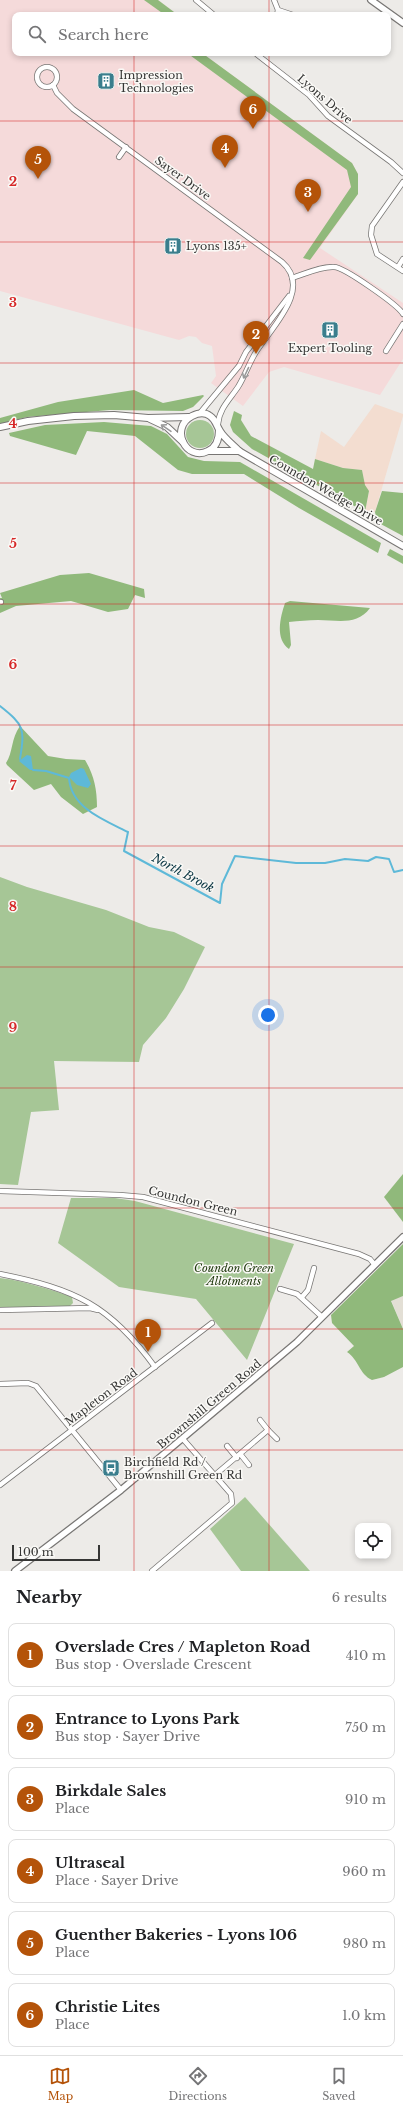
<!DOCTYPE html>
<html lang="en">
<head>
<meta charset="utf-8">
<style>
	body { margin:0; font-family:"Libre Baskerville",serif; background:#f2f2f2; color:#202124 }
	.controls { position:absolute; right:12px; bottom:12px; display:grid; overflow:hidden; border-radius:8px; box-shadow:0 2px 6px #0003 }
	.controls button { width:36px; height:36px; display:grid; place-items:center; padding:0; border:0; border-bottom:1px solid #e0e0e0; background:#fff; color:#202124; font:20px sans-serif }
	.scale { position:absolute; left:12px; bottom:10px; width:88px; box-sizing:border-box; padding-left:4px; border:2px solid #363635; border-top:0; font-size:11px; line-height:14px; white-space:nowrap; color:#363635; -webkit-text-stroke:3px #faf9f6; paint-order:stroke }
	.you { position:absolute; left:268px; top:1015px; width:14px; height:14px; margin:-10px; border:3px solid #fff; border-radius:50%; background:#1a73e8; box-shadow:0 0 0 6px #1a73e833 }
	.badge { display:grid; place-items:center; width:26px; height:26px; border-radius:50%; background:#b45309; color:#fff; font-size:13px; font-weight:700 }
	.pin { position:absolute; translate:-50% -33px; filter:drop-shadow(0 1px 2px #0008) }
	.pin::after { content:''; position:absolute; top:21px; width:14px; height:12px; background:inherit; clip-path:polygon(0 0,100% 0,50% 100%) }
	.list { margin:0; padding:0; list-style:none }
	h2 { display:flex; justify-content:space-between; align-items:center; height:52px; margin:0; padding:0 16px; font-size:17px }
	h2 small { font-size:13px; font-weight:400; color:#757577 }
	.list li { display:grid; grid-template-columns:26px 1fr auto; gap:12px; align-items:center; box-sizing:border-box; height:64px; margin:0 8px 8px; padding:0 8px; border:1px solid #e0e0e0; border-radius:8px }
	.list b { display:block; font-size:15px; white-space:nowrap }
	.list p { margin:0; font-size:13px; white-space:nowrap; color:#757577 }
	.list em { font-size:13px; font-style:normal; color:#757577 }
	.icon { flex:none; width:22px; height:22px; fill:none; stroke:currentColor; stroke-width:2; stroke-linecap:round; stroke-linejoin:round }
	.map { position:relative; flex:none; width:403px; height:1571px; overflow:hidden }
	.search { position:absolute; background:#fff; box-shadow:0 2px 6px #0003; left:12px; right:12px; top:12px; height:44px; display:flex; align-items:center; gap:10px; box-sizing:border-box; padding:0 14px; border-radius:8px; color:#757577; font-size:15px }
	.sheet { height:484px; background:#fff }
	nav { display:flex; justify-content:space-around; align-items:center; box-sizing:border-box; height:56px; border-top:1px solid #e0e0e0; background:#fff; font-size:11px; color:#757577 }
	nav a { display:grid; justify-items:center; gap:2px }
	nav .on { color:#b45309 }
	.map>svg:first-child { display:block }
	.commercial { fill:#f3ddd0 }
	.industrial { fill:#f5dada }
	.built { fill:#e3dfd5 }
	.green { fill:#a6c696 }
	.forest { fill:#90b97b }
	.water { fill:#5eb9d8 }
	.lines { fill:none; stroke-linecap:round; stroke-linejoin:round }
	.stream { stroke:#5eb9d8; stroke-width:2 }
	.minor-casing { stroke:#787674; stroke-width:6 }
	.tertiary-casing { stroke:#787674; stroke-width:8 }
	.secondary-casing { stroke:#787674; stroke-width:8 }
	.minor { stroke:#fff; stroke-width:4.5 }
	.tertiary { stroke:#fff; stroke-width:5.5 }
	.secondary { stroke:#fff; stroke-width:6 }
	.oneway { stroke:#9a9a9a }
	.grid { fill:none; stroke:#d62828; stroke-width:1; stroke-opacity:0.55 }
	.labels { text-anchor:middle; stroke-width:3; stroke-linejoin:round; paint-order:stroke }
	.poi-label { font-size:11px; fill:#363635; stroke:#faf9f6; text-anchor:start }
	.street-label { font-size:11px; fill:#363635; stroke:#faf9f6 }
	.park-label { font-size:11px; font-style:italic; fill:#1c360a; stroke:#faf9f6 }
	.water-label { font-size:12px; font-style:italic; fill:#0d3845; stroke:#faf9f6 }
	.grid-label { font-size:13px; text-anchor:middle; font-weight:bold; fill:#d62828; stroke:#faf9f6; stroke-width:3; stroke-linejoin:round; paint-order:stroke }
</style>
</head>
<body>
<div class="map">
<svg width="403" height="1571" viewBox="0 0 403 1571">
	<rect width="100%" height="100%" fill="#edebe8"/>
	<path class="commercial" d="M375,404L403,414V416L375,512H365L369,492L365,485L362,470L343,468L315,459L321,431L344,447Z"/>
	<path class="industrial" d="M0,0H158L178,15H15V53H202L352,163L358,174V194L320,248L403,303V359L380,395L284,367L269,372L243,406L211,383L216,376L212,346L202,343L196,337L189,336L179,340L0,291Z"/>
	<path class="built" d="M403,1296V1329L391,1300Z"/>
	<g class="green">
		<circle cx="200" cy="434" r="14"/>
		<path d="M0,877L27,887L106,910L149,927L174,932L205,947L184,989L166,1018L143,1045L139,1062L54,1061L59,1110L31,1112L18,1185L0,1184Z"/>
		<path d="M71,1198H115L135,1201L294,1244L247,1360L196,1299L119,1287L58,1243Z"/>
		<path d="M0,1278C24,1281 49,1289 72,1297L73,1303L70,1306L0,1308Z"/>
		<path d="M245,1497L310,1571H241L210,1529Z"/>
	</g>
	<g class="forest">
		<path d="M144,0H158L178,15H165Z"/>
		<path d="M187,53H202L352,163L358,174V194L310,260L303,258L351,187L347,170Z"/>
		<path d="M134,390L163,403L203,395L204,396L193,407L183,411L110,410L27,417L0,424V418L58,402Z"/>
		<path d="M234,411L242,415L241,420L251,436L313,469L315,459L343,468L362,470L365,485L369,491L365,512L252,449L233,432L230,425Z"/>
		<path d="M104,422L151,426L167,434L188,457L204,461L240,462L381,543L378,553L299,508L244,474H192L178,470L135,436L87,431L76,455L10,436L9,433L45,425Z"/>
		<path d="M382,491L403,493V536L377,522L375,512Z"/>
		<path d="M390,549L403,556V564L387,555Z"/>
		<path d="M89,573L144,589L145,598L135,595L128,609L108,612L71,601L16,606L0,613V598H2L0,593L60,575Z"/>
		<path d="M290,601L370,608C357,626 337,620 318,620C308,620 299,621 289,622L291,645L289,649C275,639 280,618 285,603Z"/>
		<path d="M20,726L48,756L66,759L85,760C94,775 97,789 97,807L83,814L61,797L51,784L34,790L7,765L6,763C13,753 11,738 20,726Z"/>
		<path d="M403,1174V1222L384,1197Z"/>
		<path d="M403,1244V1296L391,1301L403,1329V1367L384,1377L372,1380C359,1374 359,1360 347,1352L354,1346L332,1323L331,1315Z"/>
	</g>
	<g class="water">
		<path d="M27,755L31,756L33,770H30L19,761Z"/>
		<path d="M81,768L84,769L91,784L88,788L77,785L69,777L71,773Z"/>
	</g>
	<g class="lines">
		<g class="stream">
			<path d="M0,706C24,725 25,728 20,759"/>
			<path d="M33,770L46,771L69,778C71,808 104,820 128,832L124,851L220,903L222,884L235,856L296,863H325L345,859L368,861L376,857L389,859L394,872L403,870"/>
		</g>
		<defs>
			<g id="minor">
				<path d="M196,0L214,15"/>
				<path d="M274,0L278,10L277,15"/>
				<path d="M278,10L293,15"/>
				<path d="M255,53L309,95L328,116L391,162L403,173"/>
				<circle cx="47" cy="77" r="10"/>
				<path d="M53,85L57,93L73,109L282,262C313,289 271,328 256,352C249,363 245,376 238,387C230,399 219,409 218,424"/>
				<path d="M119,157L126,147"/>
				<path d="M403,182L372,226L371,235L377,254L403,271"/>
				<path d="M398,267L403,259"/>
				<path d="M292,278C305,274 321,266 334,267C344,267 398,305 403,314"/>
				<path d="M386,351L403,324"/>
				<path d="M200,413L239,366L246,352L289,296"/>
				<path d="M0,602H1"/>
				<path d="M0,1191L120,1195L143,1197L359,1254L370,1259L374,1264"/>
				<path d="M0,1274C75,1289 110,1305 155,1367"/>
				<path d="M280,1289L297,1294L322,1317"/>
				<path d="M302,1297L308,1290L314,1268"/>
				<path d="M0,1310L90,1308L98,1310"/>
				<path d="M0,1384L28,1383L36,1386L121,1490"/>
				<path d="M260,1420L268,1430L277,1439"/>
				<path d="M227,1446L237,1458"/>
				<path d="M241,1455L249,1465"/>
				<path d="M215,1475L268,1430"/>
				<path d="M0,1485L212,1323"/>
				<path d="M152,1571L232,1503L231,1494L183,1439"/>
			</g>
			<g id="tertiary">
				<path d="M371,0L403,23"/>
				<path d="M15,1571L121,1490L297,1342L403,1237"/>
			</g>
			<g id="secondary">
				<path d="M150,419L167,427L183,442"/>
				<path d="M0,427L28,421L74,416L114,415L148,418L189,417"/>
				<path d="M219,430C219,439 217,447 208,451C186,462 169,428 192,416C198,413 205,412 210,416C216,420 216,425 220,431C224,438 233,445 239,451L403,546"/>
				<path d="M209,451H239"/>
			</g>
		</defs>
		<use href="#minor" class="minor-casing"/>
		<use href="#tertiary" class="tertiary-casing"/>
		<use href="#secondary" class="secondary-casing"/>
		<use href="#minor" class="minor"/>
		<use href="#tertiary" class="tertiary"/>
		<use href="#secondary" class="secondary"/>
	</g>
	<defs><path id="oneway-shaft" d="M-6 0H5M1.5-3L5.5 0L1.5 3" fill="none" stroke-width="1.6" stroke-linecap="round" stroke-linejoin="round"/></defs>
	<g class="oneway">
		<use href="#oneway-shaft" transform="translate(246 373) rotate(115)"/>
		<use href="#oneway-shaft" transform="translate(166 428) rotate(-146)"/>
	</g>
	<path class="grid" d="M134,0V15M269,0V15M134,53V1571M269,53V1571M0,121H403M0,242H403M0,363H403M0,483H403M0,604H403M0,725H403M0,846H403M0,967H403M0,1088H403M0,1208H403M0,1329H403M0,1450H403"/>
	<defs>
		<symbol id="building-square" viewBox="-11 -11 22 22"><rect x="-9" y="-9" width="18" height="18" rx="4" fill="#3a7e8d" stroke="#faf9f6"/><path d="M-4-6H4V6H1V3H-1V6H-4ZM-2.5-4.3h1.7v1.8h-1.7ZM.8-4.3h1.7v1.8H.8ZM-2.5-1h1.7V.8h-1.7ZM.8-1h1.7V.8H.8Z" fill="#fff"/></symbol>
		<symbol id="bus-square" viewBox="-11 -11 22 22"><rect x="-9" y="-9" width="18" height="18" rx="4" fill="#3a7e8d" stroke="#faf9f6"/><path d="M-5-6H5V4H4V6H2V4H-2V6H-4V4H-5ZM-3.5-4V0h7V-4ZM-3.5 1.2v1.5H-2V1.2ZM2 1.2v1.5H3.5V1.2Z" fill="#fff"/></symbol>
	</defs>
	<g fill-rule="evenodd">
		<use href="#building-square" x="96" y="71" width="20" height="20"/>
		<use href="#building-square" x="163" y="236" width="20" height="20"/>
		<use href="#building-square" x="320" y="320" width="20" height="20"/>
		<use href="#bus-square" x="101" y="1458" width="20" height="20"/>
	</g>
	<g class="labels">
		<g class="poi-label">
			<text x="119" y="79">Impression<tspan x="119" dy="13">Technologies</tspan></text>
			<text x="186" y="250">Lyons 135+</text>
			<text x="330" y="352" text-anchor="middle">Expert Tooling</text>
			<text x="124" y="1466">Birchfield Rd /<tspan x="124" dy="13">Brownshill Green Rd</tspan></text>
		</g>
		<g class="street-label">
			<text transform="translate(325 99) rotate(41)" y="4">Lyons Drive</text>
			<text transform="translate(183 178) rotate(36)" y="4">Sayer Drive</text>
			<text transform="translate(326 490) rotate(30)" y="4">Coundon Wedge Drive</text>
			<text transform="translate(193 1201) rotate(14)" y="4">Coundon Green</text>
			<text transform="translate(101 1397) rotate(-37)" y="4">Mapleton Road</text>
			<text transform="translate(209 1404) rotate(-40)" y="4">Brownshill Green Road</text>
		</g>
		<g class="park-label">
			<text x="234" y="1272">Coundon Green<tspan x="234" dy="13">Allotments</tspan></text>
		</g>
		<g class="water-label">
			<text transform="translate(183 873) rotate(28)" y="4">North Brook</text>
		</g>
	</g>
	<g class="grid-label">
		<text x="13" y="186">2</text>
		<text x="13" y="307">3</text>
		<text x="13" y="428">4</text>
		<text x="13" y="548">5</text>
		<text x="13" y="669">6</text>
		<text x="13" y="790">7</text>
		<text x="13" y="911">8</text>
		<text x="13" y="1032">9</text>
	</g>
</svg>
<div class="controls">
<button><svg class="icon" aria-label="locate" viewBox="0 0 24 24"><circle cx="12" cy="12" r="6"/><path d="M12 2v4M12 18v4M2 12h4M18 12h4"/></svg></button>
</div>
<div class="scale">100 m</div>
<div class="you"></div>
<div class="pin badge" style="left:148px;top:1352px">1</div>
<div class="pin badge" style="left:256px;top:354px">2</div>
<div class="pin badge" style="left:308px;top:212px">3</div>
<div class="pin badge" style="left:225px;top:168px">4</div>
<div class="pin badge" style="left:38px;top:179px">5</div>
<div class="pin badge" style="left:253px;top:129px">6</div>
<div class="search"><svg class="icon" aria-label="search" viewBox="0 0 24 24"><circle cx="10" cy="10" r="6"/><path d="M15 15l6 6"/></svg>Search here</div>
</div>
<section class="sheet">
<h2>Nearby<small>6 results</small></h2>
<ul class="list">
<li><span class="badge">1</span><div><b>Overslade Cres / Mapleton Road</b><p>Bus stop · Overslade Crescent</p></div><em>410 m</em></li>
<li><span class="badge">2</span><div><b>Entrance to Lyons Park</b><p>Bus stop · Sayer Drive</p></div><em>750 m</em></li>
<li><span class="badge">3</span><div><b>Birkdale Sales</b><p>Place</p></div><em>910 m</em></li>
<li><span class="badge">4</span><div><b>Ultraseal</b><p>Place · Sayer Drive</p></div><em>960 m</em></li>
<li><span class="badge">5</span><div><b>Guenther Bakeries - Lyons 106</b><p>Place</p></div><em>980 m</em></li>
<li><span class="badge">6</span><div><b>Christie Lites</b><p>Place</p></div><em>1.0 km</em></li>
</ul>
</section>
<nav>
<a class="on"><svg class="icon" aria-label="map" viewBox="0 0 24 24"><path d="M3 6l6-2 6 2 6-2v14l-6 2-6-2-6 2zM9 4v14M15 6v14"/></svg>Map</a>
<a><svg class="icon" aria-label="directions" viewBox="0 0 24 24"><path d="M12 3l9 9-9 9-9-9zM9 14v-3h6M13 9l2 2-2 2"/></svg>Directions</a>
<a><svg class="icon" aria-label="saved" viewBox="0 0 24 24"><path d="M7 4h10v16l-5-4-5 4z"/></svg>Saved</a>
</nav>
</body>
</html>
